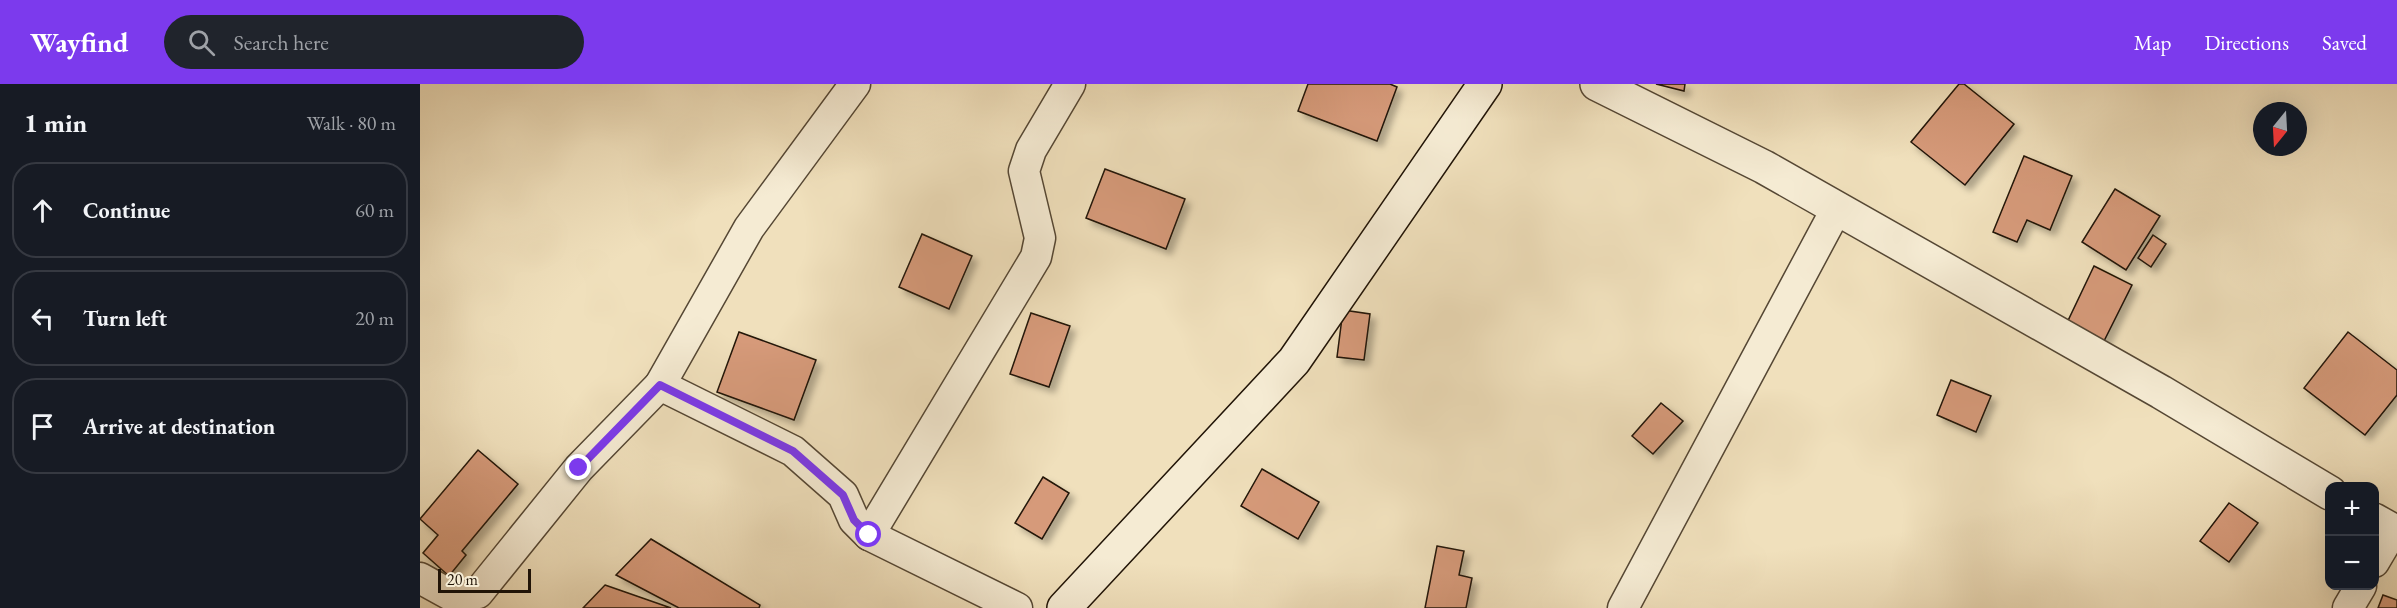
<!DOCTYPE html>
<html lang="en">
<head>
<meta charset="utf-8">
<style>
	body { margin:0; font-family:"EB Garamond",serif; background:#20242c; color:#f1f3f6 }
	.controls { position:absolute; right:18px; bottom:18px; display:grid; overflow:hidden; border-radius:12px; box-shadow:0 6px 24px #0002 }
	.controls button { width:54px; height:54px; display:grid; place-items:center; padding:0; border:0; border-bottom:2px solid #363941; background:#171b24; color:#f1f3f6; font:30px sans-serif }
	.compass { position:absolute; left:1833px; top:18px; width:54px; height:54px; border-radius:50%; background:#171b24; box-shadow:0 6px 24px #0002; rotate:198deg }
	.scale { position:absolute; left:18px; bottom:15px; width:93px; box-sizing:border-box; padding-left:6px; border:3px solid #211407; border-top:0; font-size:16px; line-height:21px; white-space:nowrap; color:#211407; -webkit-text-stroke:4px #f5ebd3; paint-order:stroke }
	.stop { position:absolute; width:18px; height:18px; margin:-14px; border:4px solid #7c3aed; border-radius:50%; background:#fff }
	.stop.end { background:#7c3aed; border-color:#fff; box-shadow:0 2px 6px #0008 }
	.list { margin:0; padding:0; list-style:none }
	h2 { display:flex; justify-content:space-between; align-items:center; height:78px; margin:0; padding:0 24px; font-size:26px }
	h2 small { font-size:20px; font-weight:400; color:#9ea1a6 }
	.list li { display:grid; grid-template-columns:39px 1fr auto; gap:18px; align-items:center; box-sizing:border-box; height:96px; margin:0 12px 12px; padding:0 12px; border:2px solid #363941; border-radius:24px }
	.list b { display:block; font-size:22px; white-space:nowrap }
	.list em { font-size:20px; font-style:normal; color:#9ea1a6 }
	.icon { flex:none; width:33px; height:33px; fill:none; stroke:currentColor; stroke-width:2; stroke-linecap:round; stroke-linejoin:round }
	.map { position:relative; flex:none; width:1977px; height:524px; overflow:hidden }
	header { display:flex; align-items:center; gap:36px; box-sizing:border-box; height:84px; padding:0 30px; background:#7c3aed; color:#fff }
	header strong { font-size:28px }
	nav { display:flex; gap:33px; margin-inline-start:auto; font-size:21px }
	.search { width:420px; height:54px; background:#20242c; display:flex; align-items:center; gap:15px; box-sizing:border-box; padding:0 21px; border-radius:33px; color:#9ea1a6; font-size:22px }
	main { display:flex }
	aside { flex:1; background:#171b24 }
	.map>svg:first-child { display:block }
	.building { fill:#d69a7a; stroke:#211407; stroke-width:1.5; filter:url(#shadow) }
	.lines { fill:none; stroke-linecap:round; stroke-linejoin:round }
	.minor-casing { stroke:#554734; stroke-width:33 }
	.tertiary-casing { stroke:#554734; stroke-width:36 }
	.secondary-casing { stroke:#211407; stroke-width:36 }
	.minor { stroke:#f5ebd3; stroke-width:30 }
	.tertiary { stroke:#f5ebd3; stroke-width:33 }
	.secondary { stroke:#f5ebd3; stroke-width:33 }
	.route { stroke:#7c3aed; stroke-width:8 }
</style>
</head>
<body>
<header>
<strong>Wayfind</strong>
<div class="search"><svg class="icon" aria-label="search" viewBox="0 0 24 24"><circle cx="10" cy="10" r="6"/><path d="M15 15l6 6"/></svg>Search here</div>
<nav><a>Map</a><a>Directions</a><a>Saved</a></nav>
</header>
<main>
<aside>
<h2>1 min<small>Walk · 80 m</small></h2>
<ul class="list">
<li><svg class="icon" aria-label="ahead" viewBox="0 0 24 24"><path d="M12 20V5M6 11l6-6 6 6"/></svg><div><b>Continue</b></div><em>60 m</em></li>
<li><svg class="icon" aria-label="left" viewBox="0 0 24 24"><path d="M17 20v-9H6M10 6l-5 5 5 5"/></svg><div><b>Turn left</b></div><em>20 m</em></li>
<li><svg class="icon" aria-label="arrive" viewBox="0 0 24 24"><path d="M6 21V4h12l-3 4 3 4H6"/></svg><div><b>Arrive at destination</b></div></li>
</ul>
</aside>
<div class="map">
<svg width="1977" height="524" viewBox="0 0 1977 524">
	<defs>
		<filter id="shadow"><feDropShadow dx="5.5" dy="5.5" stdDeviation="3" flood-color="#0004"/></filter>
	</defs>
	<rect width="100%" height="100%" fill="#f0e0bc"/>
	<filter id="stains"><feTurbulence type="fractalNoise" baseFrequency=".00333" numOctaves="4"/><feColorMatrix values="0 0 0 0 .2 0 0 0 0 .09 0 0 0 0 .02 0 0 0 .5 -.17"/></filter>
	<radialGradient id="worn" r=".72"><stop offset=".6" stop-color="#630" stop-opacity="0"/><stop offset="1" stop-color="#630" stop-opacity=".3"/></radialGradient>
	<g class="building">
		<path d="M888,0H970L977,3L957,57L878,27Z"/>
		<path d="M1236,0H1265L1264,7Z"/>
		<path d="M1539,0H1544L1594,40L1545,101L1491,58Z"/>
		<path d="M1604,72L1652,92L1630,146L1607,136L1597,158L1573,148Z"/>
		<path d="M685,85L765,115L746,165L666,134Z"/>
		<path d="M1695,105L1740,132L1706,186L1662,158Z"/>
		<path d="M502,150L552,172L529,225L479,203Z"/>
		<path d="M1733,151L1746,160L1731,183L1718,174Z"/>
		<path d="M1674,182L1712,201L1682,261L1645,243Z"/>
		<path d="M923,226L950,230L944,276L917,273Z"/>
		<path d="M611,229L650,242L629,303L590,290Z"/>
		<path d="M319,248L396,276L374,336L297,308Z"/>
		<path d="M1928,248L1977,286V311L1945,351L1884,304Z"/>
		<path d="M1531,296L1571,312L1556,348L1517,331Z"/>
		<path d="M1241,319L1263,337L1233,370L1212,352Z"/>
		<path d="M58,366L98,400L42,467L46,471L29,492L3,469L18,451L0,435Z"/>
		<path d="M842,385L899,418L878,455L821,422Z"/>
		<path d="M623,393L649,409L622,455L595,439Z"/>
		<path d="M1809,419L1838,439L1809,478L1780,457Z"/>
		<path d="M231,455L340,521L339,524H259L196,491Z"/>
		<path d="M1017,462L1044,467L1039,491L1052,494L1046,524H1005Z"/>
		<path d="M185,501L251,524H163Z"/>
		<path d="M1963,511L1977,516V524H1958Z"/>
	</g>
	<g class="lines">
		<defs>
			<g id="minor">
				<path d="M240,301L329,144L435,0"/>
				<path d="M449,451L616,173L620,154L604,87L611,66L650,0"/>
				<path d="M1954,478L1973,446"/>
				<path d="M0,494L36,514L58,509L159,384L240,301L373,367L423,411L434,436L449,451L597,524"/>
				<path d="M1203,524L1417,124"/>
				<path d="M1928,524L1941,502"/>
			</g>
			<g id="tertiary">
				<path d="M1177,0L1344,83L1741,308L1910,409"/>
				<path d="M1954,436L1977,449"/>
			</g>
			<path id="secondary" d="M644,524L874,277L1065,0"/>
		</defs>
		<use href="#minor" class="minor-casing"/>
		<use href="#tertiary" class="tertiary-casing"/>
		<use href="#secondary" class="secondary-casing"/>
		<use href="#minor" class="minor"/>
		<use href="#tertiary" class="tertiary"/>
		<use href="#secondary" class="secondary"/>
	</g>
	<g class="lines">
		<path class="route" d="M159,384L240,301L373,367L423,411L434,436L449,451"/>
	</g>
	<rect width="100%" height="100%" filter="url(#stains)"/>
	<rect width="100%" height="100%" fill="url(#worn)"/>
</svg>
<div class="controls">
<button>+</button>
<button>−</button>
</div>
<svg class="compass" viewBox="-18 -18 36 36"><path d="M0-13l5 13h-10z" fill="#e53935"/><path d="M0 13l5-13h-10z" fill="#9ea1a6"/></svg>
<div class="scale">20 m</div>
<div class="stop" style="left:449px;top:451px"></div>
<div class="stop end" style="left:159px;top:384px"></div>
</div>
</main>
</body>
</html>
